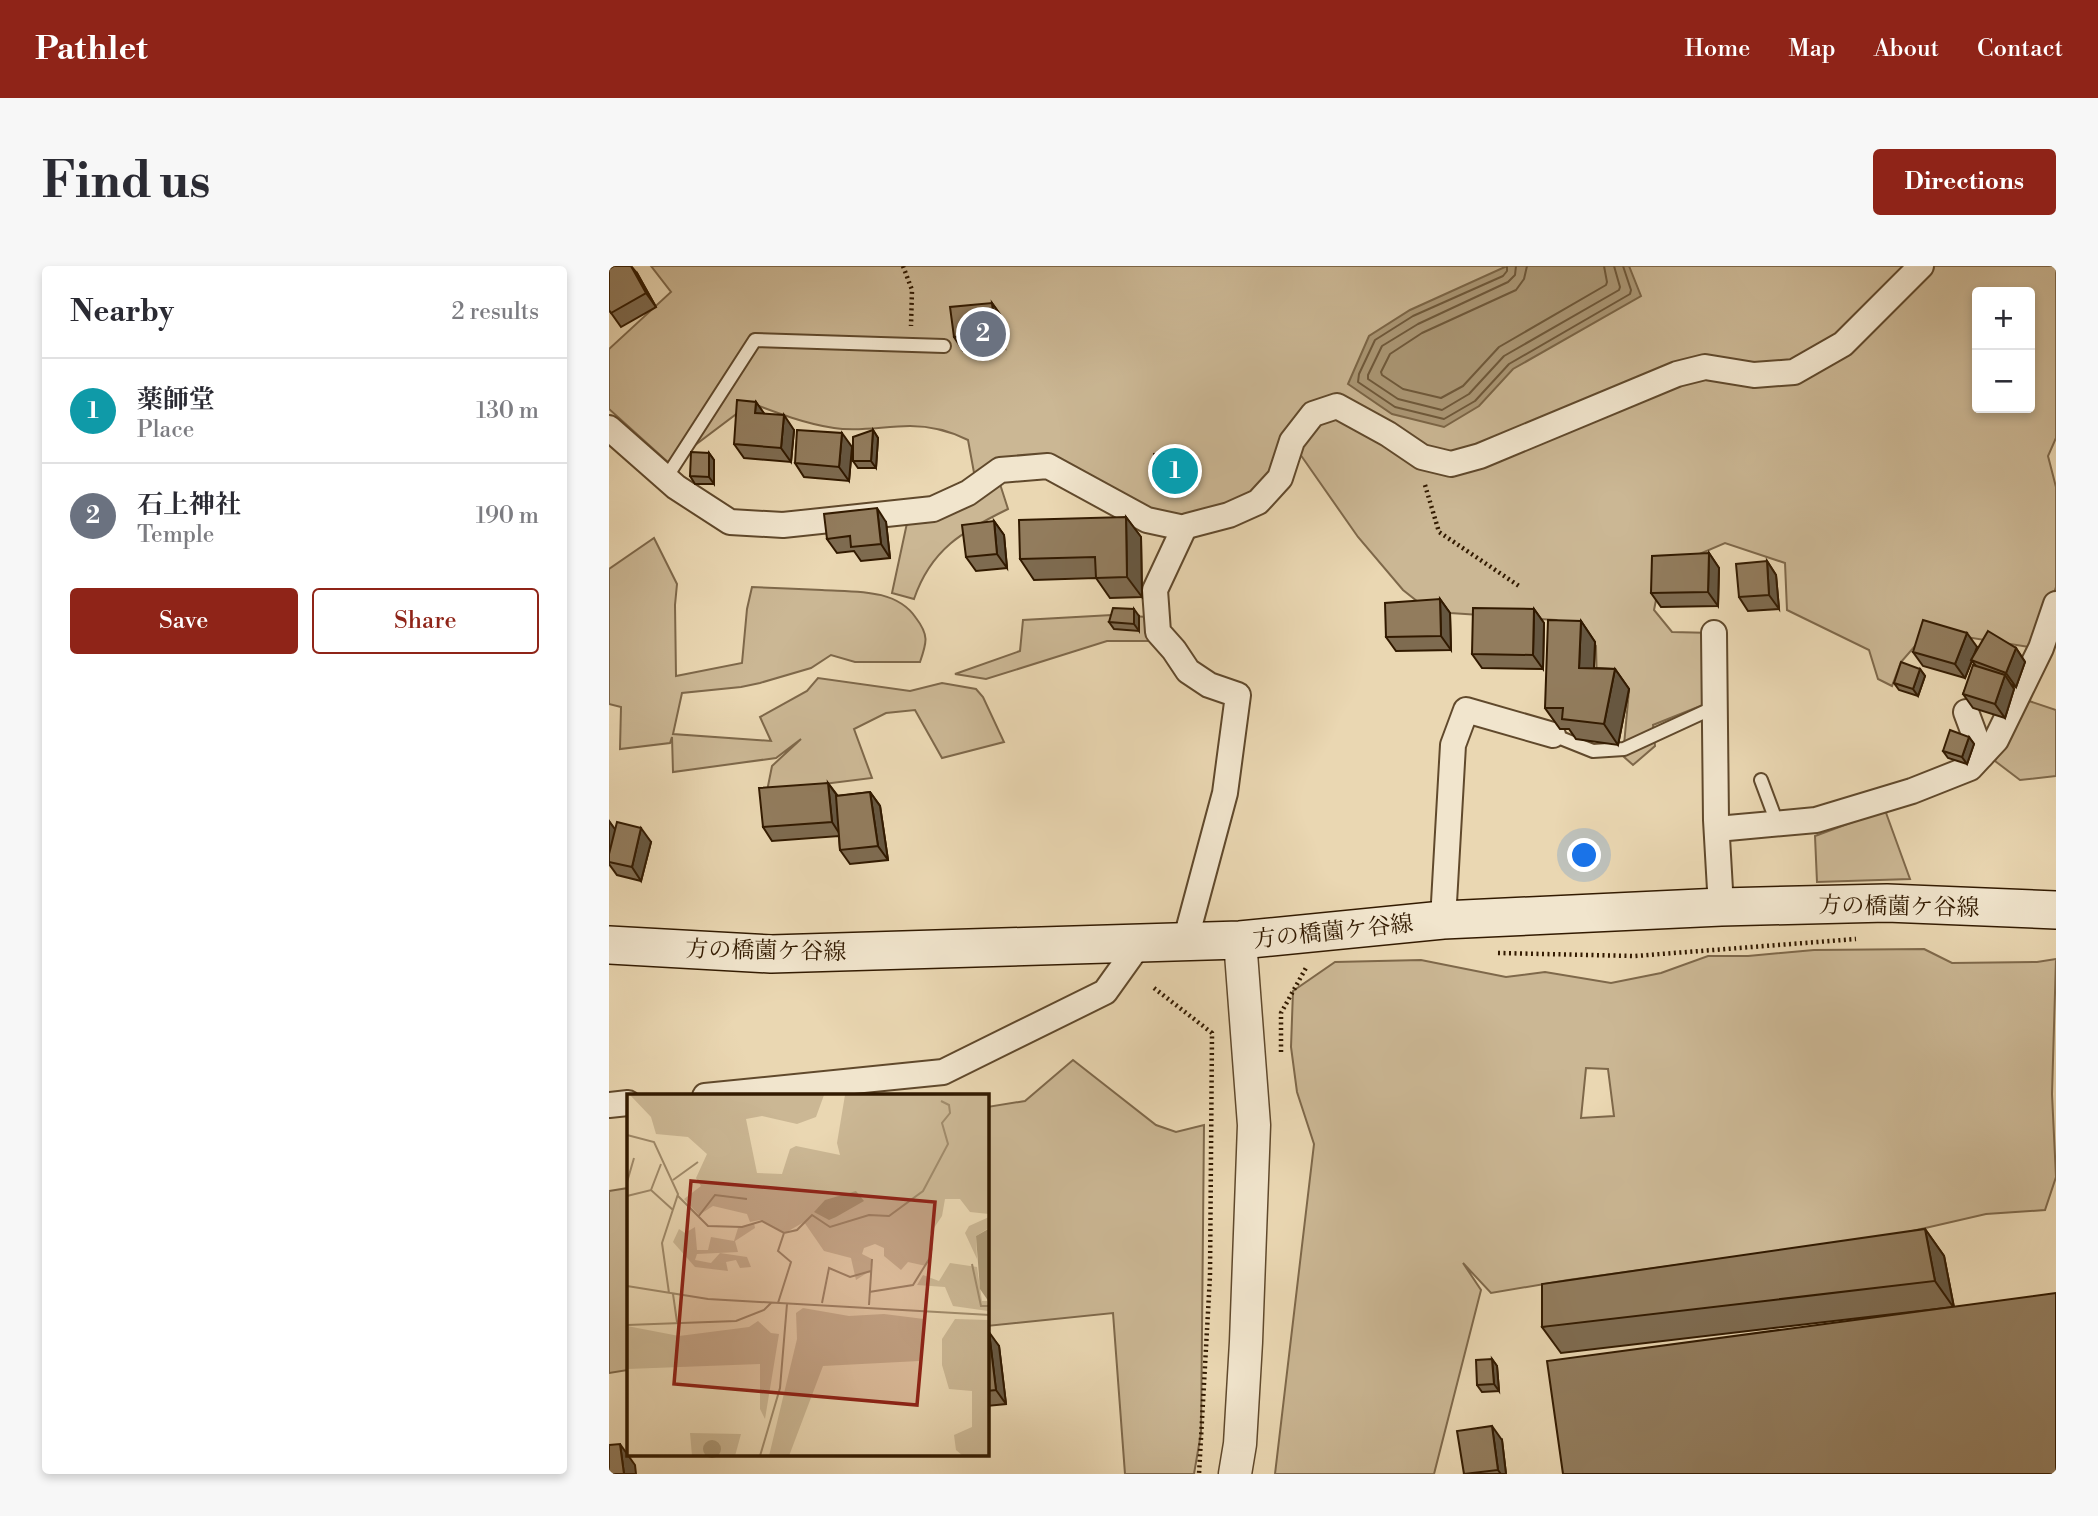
<!DOCTYPE html>
<html lang="en">
<head>
<meta charset="utf-8">
<style>
	body { margin:0; font-family:"Libre Bodoni","Noto Serif JP",serif; background:#f7f7f7; color:#2b2b33 }
	.controls { position:absolute; right:21px; top:21px; display:grid; overflow:hidden; border-radius:7px; box-shadow:0 4px 10px #0003 }
	.controls button { width:63px; height:63px; display:grid; place-items:center; padding:0; border:0; border-bottom:2px solid #e1e1e2; background:#fff; color:#2b2b33; font:35px sans-serif }
	.you { position:absolute; left:976px; top:590px; width:24px; height:24px; margin:-18px; border:5px solid #fff; border-radius:50%; background:#1a73e8; box-shadow:0 0 0 10px #1a73e833 }
	.badge { display:grid; place-items:center; width:46px; height:46px; border-radius:50%; background:#8f2418; color:#fff; font-size:23px; font-weight:700 }
	.pin { position:absolute; translate:-50% -50%; border:4px solid #fff; box-shadow:0 2px 7px #0006 }
	.list { margin:0; padding:0; list-style:none }
	h2 { display:flex; justify-content:space-between; align-items:center; height:91px; margin:0; padding:0 28px; font-size:30px }
	h2 small { font-size:23px; font-weight:400; color:#7c7c81 }
	.list li { display:grid; grid-template-columns:46px 1fr auto; gap:21px; align-items:center; box-sizing:border-box; height:105px; padding:0 28px; border-top:2px solid #e1e1e2 }
	.list b { display:block; font-size:26px; white-space:nowrap }
	.list p { margin:0; font-size:23px; white-space:nowrap; color:#7c7c81 }
	.list em { font-size:23px; font-style:normal; color:#7c7c81 }
	.actions { display:flex; gap:14px; padding:21px 28px }
	.actions a { flex:1; padding:16px 0; border:2px solid #8f2418; border-radius:7px; text-align:center; font-size:24px; color:#8f2418 }
	.actions .main { background:#8f2418; color:#fff }
	.map { position:relative; flex:none; width:1447px; height:1208px; overflow:hidden; border-radius:7px }
	header { display:flex; align-items:center; gap:42px; box-sizing:border-box; height:98px; padding:0 35px; background:#8f2418; color:#fff }
	header strong { font-size:33px }
	nav { display:flex; gap:38px; margin-inline-start:auto; font-size:24px }
	.intro { display:flex; align-items:center; justify-content:space-between; box-sizing:border-box; height:168px; padding:0 42px }
	h1 { margin:0; font-size:49px }
	.button { padding:18px 32px; border-radius:7px; background:#8f2418; color:#fff; font-size:24px; font-weight:700 }
	main { display:flex; gap:42px; padding:0 42px }
	aside { flex:1; background:#fff; border-radius:7px; box-shadow:0 4px 10px #0003 }
	.map>svg:first-child { display:block }
	.green { fill:#cbb794; stroke:#7e684a; stroke-width:2; fill-rule:evenodd }
	.water { fill:#ab9775; stroke:#7b6546; stroke-width:2 }
	.lines { fill:none; stroke-linecap:round; stroke-linejoin:round }
	.shore { stroke:#6e583a; stroke-width:2 }
	.service-casing { stroke:#60492c; stroke-width:16 }
	.minor-casing { stroke:#60492c; stroke-width:28 }
	.tertiary-casing { stroke:#60492c; stroke-width:35 }
	.secondary-casing { stroke:#321a00; stroke-width:40 }
	.path { stroke:#321a00; stroke-width:4.5; stroke-dasharray:2 3.5; stroke-linecap:butt }
	.service { stroke:#f1e5cd; stroke-width:12 }
	.minor { stroke:#f1e5cd; stroke-width:24 }
	.tertiary { stroke:#f1e5cd; stroke-width:32 }
	.secondary { stroke:#f1e5cd; stroke-width:37 }
	.wall { fill:#7e6b50; stroke:#321a00; stroke-width:2 }
	.shaded-wall { fill:#665741; stroke:#321a00; stroke-width:2 }
	.building { fill:#927c5d; stroke:#321a00; stroke-width:2 }
	.labels { text-anchor:middle; stroke-width:7; stroke-linejoin:round; paint-order:stroke }
	.street-label { font-size:23px; fill:#321a00; stroke:#f1e5cd }
	.inset-road { fill:none; stroke:#a08b6b; stroke-width:2 }
	.view { fill:#8f2418; fill-opacity:0.15; stroke:#8f2418; stroke-width:3.5 }
	.inset-edge { fill:none; stroke:#321a00; stroke-width:3.5 }
</style>
</head>
<body>
<header>
<strong>Pathlet</strong>
<nav><a>Home</a><a>Map</a><a>About</a><a>Contact</a></nav>
</header>
<div class="intro"><h1>Find us</h1><a class="button">Directions</a></div>
<main>
<aside>
<h2>Nearby<small>2 results</small></h2>
<ul class="list">
<li><span class="badge" style="background:#0f9aa8">1</span><div><b>薬師堂</b><p>Place</p></div><em>130 m</em></li>
<li><span class="badge" style="background:#6b7280">2</span><div><b>石上神社</b><p>Temple</p></div><em>190 m</em></li>
</ul>
<div class="actions"><a class="main">Save</a><a>Share</a></div>
</aside>
<div class="map">
<svg width="1447" height="1208" viewBox="0 0 1447 1208">
	<rect width="100%" height="100%" fill="#ead7b2"/>
	<filter id="stains"><feTurbulence type="fractalNoise" baseFrequency=".00286" numOctaves="4"/><feColorMatrix values="0 0 0 0 .2 0 0 0 0 .09 0 0 0 0 .02 0 0 0 .5 -.17"/></filter>
	<radialGradient id="worn" r=".72"><stop offset=".6" stop-color="#630" stop-opacity="0"/><stop offset="1" stop-color="#630" stop-opacity=".3"/></radialGradient>
	<g class="green">
		<path d="M42,0H1447V172L1439,190L1447,221V321L1427,382L1319,365L1292,396L1283,420L1269,413L1260,384L1178,344L1176,297L1116,277L1053,304L1045,344L1063,366L1105,367L1099,437L1044,459L1046,480L1024,499L1014,490L1020,424L988,420L987,380L980,372L947,354L841,347L818,343L794,324L749,271L684,178L655,229L578,260L439,200L366,212L359,174C341,165 320,160 301,160C275,160 251,166 225,162C197,158 168,147 142,137L61,198L0,143V83L62,26ZM1368,26H1421V142H1368Z"/>
		<path d="M391,218L399,243C354,265 322,283 305,333L283,327L298,257H316Z"/>
		<path d="M45,272L68,318L66,339L67,410L133,397L138,343L143,321C166,322 190,323 213,324C245,326 287,322 307,352C320,369 318,376 311,396H246L222,389L202,402L151,417L132,421L73,427L64,468L162,475L151,451L198,425L209,412L301,425L333,417L367,423L374,431L395,476L333,492L306,444L277,447L245,463L263,512L158,525L163,500L192,473L167,492L64,506L63,471L61,477L11,483L12,441L0,438V303Z"/>
		<path d="M503,349L539,351L543,375H498L377,413L346,408L411,385L414,354Z"/>
		<path d="M1417,434L1447,444V510L1411,514L1386,495Z"/>
		<path d="M1276,544L1301,613L1208,616L1206,570Z"/>
		<path d="M1315,683L1343,697L1428,696L1447,693L1443,828L1447,911L1436,944L1377,948L1286,969L959,1014L882,1027L854,997L872,1024L825,1208H666L705,878L688,826L682,781L684,725L726,696L812,694L897,711L936,706L1002,717L1052,707L1099,690H1139L1205,684ZM977,802L999,803L1005,850L972,852Z"/>
		<path d="M464,794L547,859L567,866L595,859L592,1167L585,1208H516L504,1047L378,1060V841L416,835Z"/>
		<path d="M19,922V1104L0,1107V925Z"/>
	</g>
	<path class="water" d="M898,0H1020L1032,30L904,103L870,140L835,161L783,148L739,118L760,70L801,44Z"/>
	<g class="lines">
		<g class="shore">
			<path d="M898,0V5L894,10L804,50L766,74L750,108L749,116L786,141L835,153L866,135L900,98L1021,28L1022,24L1014,0"/>
			<path d="M907,0L906,9L899,16L809,58L773,80L759,109V113L789,133L833,144L860,128L895,90L1010,24L1011,21L1005,0"/>
			<path d="M918,0L915,13L907,24L813,67L781,88L772,106L773,109L794,123L832,132L854,120L890,81L997,19L998,16L995,0"/>
		</g>
		<defs>
			<g id="service">
				<path d="M57,212L146,74L335,80"/>
				<path d="M944,469L984,485L1015,483L1106,441"/>
				<path d="M1152,514L1168,557"/>
			</g>
			<g id="minor">
				<path d="M0,162L67,221L121,256L174,259L324,243L359,227L391,204L439,200L538,254L575,262L578,260L620,249L649,236L671,212L683,175L704,148L728,140L779,168L813,191L842,198L871,190L1068,108L1096,101L1145,109L1185,106L1234,78L1312,0"/>
				<path d="M575,262L546,324L549,366L565,384L579,405L600,419L629,429L616,527L576,676"/>
				<path d="M1105,367L1107,554L1112,641"/>
				<path d="M1357,446L1373,489"/>
				<path d="M1108,563L1207,554L1303,525L1361,502L1387,474L1432,382L1447,338"/>
				<path d="M834,654L844,479L857,444L944,469"/>
				<path d="M96,830L334,806L496,726L531,677"/>
				<path d="M0,839L19,837"/>
			</g>
			<path id="tertiary" d="M626,1208L631,1178L637,1076L645,859L631,674"/>
			<path id="secondary" d="M0,679L162,688L631,674L834,654L1112,641L1278,637L1447,644"/>
		</defs>
		<use href="#service" class="service-casing"/>
		<use href="#minor" class="minor-casing"/>
		<use href="#tertiary" class="tertiary-casing"/>
		<use href="#secondary" class="secondary-casing"/>
		<g class="path">
			<path d="M294,0L303,24L302,60"/>
			<path d="M816,219L830,266L910,320"/>
			<path d="M889,687L1026,690L1247,673"/>
			<path d="M545,722L603,767L601,1010L590,1208"/>
			<path d="M672,786V747L698,700"/>
		</g>
		<use href="#service" class="service"/>
		<use href="#minor" class="minor"/>
		<use href="#tertiary" class="tertiary"/>
		<use href="#secondary" class="secondary"/>
	</g>
	<g class="wall">
		<path d="M28,7L47,41L12,61L0,44Z"/>
		<path d="M383,37L393,51L396,81L354,85L345,71Z"/>
		<path d="M147,136L155,148L185,164L182,196L135,192L125,178Z"/>
		<path d="M264,164L269,172L267,202H249L244,195Z"/>
		<path d="M243,181L240,215L195,211L186,197Z"/>
		<path d="M100,187L105,194V218H86L81,210Z"/>
		<path d="M580,193L582,215L552,217L547,210Z"/>
		<path d="M517,251L532,271L533,331L501,332L487,312L425,314L411,293Z"/>
		<path d="M385,255L395,269L398,302L367,305L357,291Z"/>
		<path d="M277,256L281,292L252,295L245,285L228,287L218,273Z"/>
		<path d="M1100,287L1110,302L1109,340L1052,341L1042,327Z"/>
		<path d="M1158,295L1167,309L1170,343L1139,345L1130,331Z"/>
		<path d="M831,333L841,347L842,384L787,385L777,371Z"/>
		<path d="M925,343L935,357L934,403L873,402L863,388Z"/>
		<path d="M530,350V365L505,363L500,356Z"/>
		<path d="M972,355L986,376L985,402L1006,403L1020,423L1009,479L967,473L960,463H951L936,442Z"/>
		<path d="M1368,381L1365,390L1407,382L1416,396L1407,421L1403,419L1405,423L1396,452L1364,442L1354,428L1367,400L1363,395L1356,412L1314,400L1304,386Z"/>
		<path d="M1311,403L1316,410L1309,430L1290,424L1285,417Z"/>
		<path d="M1360,471L1365,478L1358,498L1339,492L1334,485Z"/>
		<path d="M219,517L229,530L261,526L271,540L279,594L241,598L231,584L230,570L163,575L154,561Z"/>
		<path d="M0,555L6,564L42,576L32,615L8,609L0,598Z"/>
		<path d="M1316,963L1335,990L1345,1041L952,1087L933,1061Z"/>
		<path d="M378,1066L390,1080L397,1138L378,1140Z"/>
		<path d="M883,1093L888,1100L890,1125L873,1126L868,1119Z"/>
		<path d="M893,1174L897,1208H855Z"/>
	</g>
	<g class="shaded-wall">
		<path d="M22,0L28,7L47,41L37,27Z"/>
		<path d="M383,37L393,51L396,81L386,67Z"/>
		<path d="M147,136L157,150L146,147Z"/>
		<path d="M175,149L185,164L182,196L172,182Z"/>
		<path d="M264,164L269,172L267,202L262,195Z"/>
		<path d="M233,167L243,181L240,215L230,201Z"/>
		<path d="M575,186L580,193L582,215L577,208Z"/>
		<path d="M100,187L105,194V218L100,211Z"/>
		<path d="M268,242L277,256L281,292L272,278Z"/>
		<path d="M517,251L532,271L533,331L518,311Z"/>
		<path d="M385,255L395,269L398,302L388,288Z"/>
		<path d="M1100,287L1110,302L1109,340L1099,326Z"/>
		<path d="M1158,295L1167,309L1170,343L1160,329Z"/>
		<path d="M831,333L841,347L842,384L832,370Z"/>
		<path d="M525,343L530,350V365L525,358Z"/>
		<path d="M925,343L935,357L934,403L924,389Z"/>
		<path d="M972,355L986,376L984,423L970,402Z"/>
		<path d="M1358,367L1368,381L1356,412L1346,398Z"/>
		<path d="M1407,382L1416,396L1407,421L1397,407Z"/>
		<path d="M1006,403L1020,423L1009,479L995,458Z"/>
		<path d="M1311,403L1316,410L1309,430L1304,423Z"/>
		<path d="M1396,409L1405,423L1396,452L1386,438Z"/>
		<path d="M1360,471L1365,478L1358,498L1353,491Z"/>
		<path d="M219,517L229,531L232,570L223,556Z"/>
		<path d="M261,526L271,540L279,594L269,580Z"/>
		<path d="M0,555L8,566L0,596Z"/>
		<path d="M32,562L42,576L32,615L23,601Z"/>
		<path d="M1316,963L1335,990L1345,1042L1326,1015Z"/>
		<path d="M380,1066L390,1080L397,1138L387,1124Z"/>
		<path d="M883,1093L888,1100L890,1125L885,1118Z"/>
		<path d="M883,1160L893,1174L897,1208H892L889,1204Z"/>
		<path d="M11,1178L26,1199L27,1208H15Z"/>
	</g>
	<g class="building">
		<path d="M5,0H22L37,27L2,47L0,44V3Z"/>
		<path d="M383,37L386,67L345,71L341,41Z"/>
		<path d="M128,134L147,136L146,147L175,149L172,182L125,178Z"/>
		<path d="M188,164L233,167L230,201L186,197Z"/>
		<path d="M264,164L262,195H244V171Z"/>
		<path d="M82,186L100,187V211L81,210Z"/>
		<path d="M575,186L577,208L547,210L545,188Z"/>
		<path d="M268,242L272,278L242,281L241,270L218,273L215,248Z"/>
		<path d="M517,251L518,311L487,312L486,291L411,293L410,254Z"/>
		<path d="M385,255L388,288L357,291L353,259Z"/>
		<path d="M1100,287L1099,326L1042,327L1043,290Z"/>
		<path d="M1158,295L1160,329L1130,331L1127,298Z"/>
		<path d="M831,333L832,370L777,371L776,337Z"/>
		<path d="M504,342L525,343V358L500,356Z"/>
		<path d="M864,342L925,343L924,389L863,388Z"/>
		<path d="M939,354L972,355L970,402L1006,403L995,458L953,453L954,442H936Z"/>
		<path d="M1314,354L1358,367L1346,398L1304,386Z"/>
		<path d="M1379,365L1407,382L1397,407L1362,394Z"/>
		<path d="M1292,396L1311,403L1304,423L1285,417Z"/>
		<path d="M1364,399L1396,409L1386,438L1354,428Z"/>
		<path d="M1341,464L1360,471L1353,491L1334,485Z"/>
		<path d="M219,517L223,556L154,561L150,522Z"/>
		<path d="M261,526L269,580L231,584L227,530Z"/>
		<path d="M8,556L32,562L23,601L0,596V588Z"/>
		<path d="M1316,963L1326,1015L933,1061V1018Z"/>
		<path d="M1447,1027V1208H954L938,1095Z"/>
		<path d="M378,1066H380L387,1124L378,1125Z"/>
		<path d="M883,1093L885,1118L868,1119L867,1094Z"/>
		<path d="M883,1160L889,1204L855,1208L848,1165Z"/>
		<path d="M11,1178L15,1208H0V1179Z"/>
	</g>
	<g class="labels">
		<g class="street-label">
			<text transform="translate(1290 640) rotate(1)" y="8">方の橋薗ケ谷線</text>
			<text transform="translate(724 665) rotate(-6)" y="8">方の橋薗ケ谷線</text>
			<text transform="translate(157 684) rotate(1)" y="8">方の橋薗ケ谷線</text>
		</g>
	</g>
	<g transform="translate(18 828)">
		<rect width="362" height="362" fill="#ead7b2"/>
		<path d="M3,1H197L189,23L170,30L135,22L119,25L130,79L155,80L163,55L169,52L213,61L210,49L218,1H362V120L343,118L333,105H318L315,122L303,140L306,155L299,172L281,168L274,176L257,162V154L248,150L237,154L235,160L245,165L243,177L229,186L224,164L197,157L177,128L158,139L133,126L123,128L120,120L86,112L72,121L57,105L74,92L69,84L80,60L61,43L29,40L24,23ZM362,123V134L349,142L350,165L338,139L342,132ZM127,129L128,134L108,147L111,158L70,160L68,166L84,169L93,159L120,163L124,173L113,174L109,166L99,168L101,177L68,173L46,148L52,135L58,139L68,133L70,156H81L84,143L107,147L111,134ZM323,169L350,173L355,207H360L361,217L326,212L318,193L290,191L296,181L312,187ZM176,214L222,222L257,220L297,225L294,261L292,267L196,272L162,362H142L170,245L169,219ZM328,225L362,226V362H336L329,356L327,341L345,333V297L322,295L315,271V245ZM131,227L144,239L152,240L138,325L133,315V270L0,275V232L52,242L122,233ZM63,339L114,340L108,362H65Z" fill="#cbb794"/>
		<path d="M229,97L237,107L209,123L202,126L187,118L198,106ZM363,134V208H362L353,195L349,142ZM76 355a9 9 0 1 1 18 0a9 9 0 1 1-18 0Z" fill="#ab9775"/>
		<path class="inset-road" d="M0,41L27,48L51,100L35,149L42,199M46,86L71,68M0,88L7,64M24,96L34,70M0,102L24,96L46,116M51,102L81,132L115,133L135,127L157,139L170,136L185,121L203,133L242,121L262,122L296,97L321,50L315,29L323,19L322,11L314,7M71,123L88,101L120,105M345,170L354,212H363M0,192L81,205L363,221M242,198L286,191L304,162M46,200L50,228M151,209L164,168L151,157L157,139M195,209L202,174L223,183L244,177M242,211L245,165M0,231L109,227L137,216L144,209M133,362L153,294L160,210"/>
		<path class="view" d="M64,87L308,108L290,311L47,290Z"/>
		<rect width="362" height="362" class="inset-edge"/>
	</g>
	<rect width="100%" height="100%" filter="url(#stains)"/>
	<rect width="100%" height="100%" fill="url(#worn)"/>
</svg>
<div class="controls">
<button>+</button>
<button>−</button>
</div>
<div class="you"></div>
<div class="pin badge" style="left:566px;top:205px;background:#0f9aa8">1</div>
<div class="pin badge" style="left:374px;top:68px;background:#6b7280">2</div>
</div>
</main>
</body>
</html>
